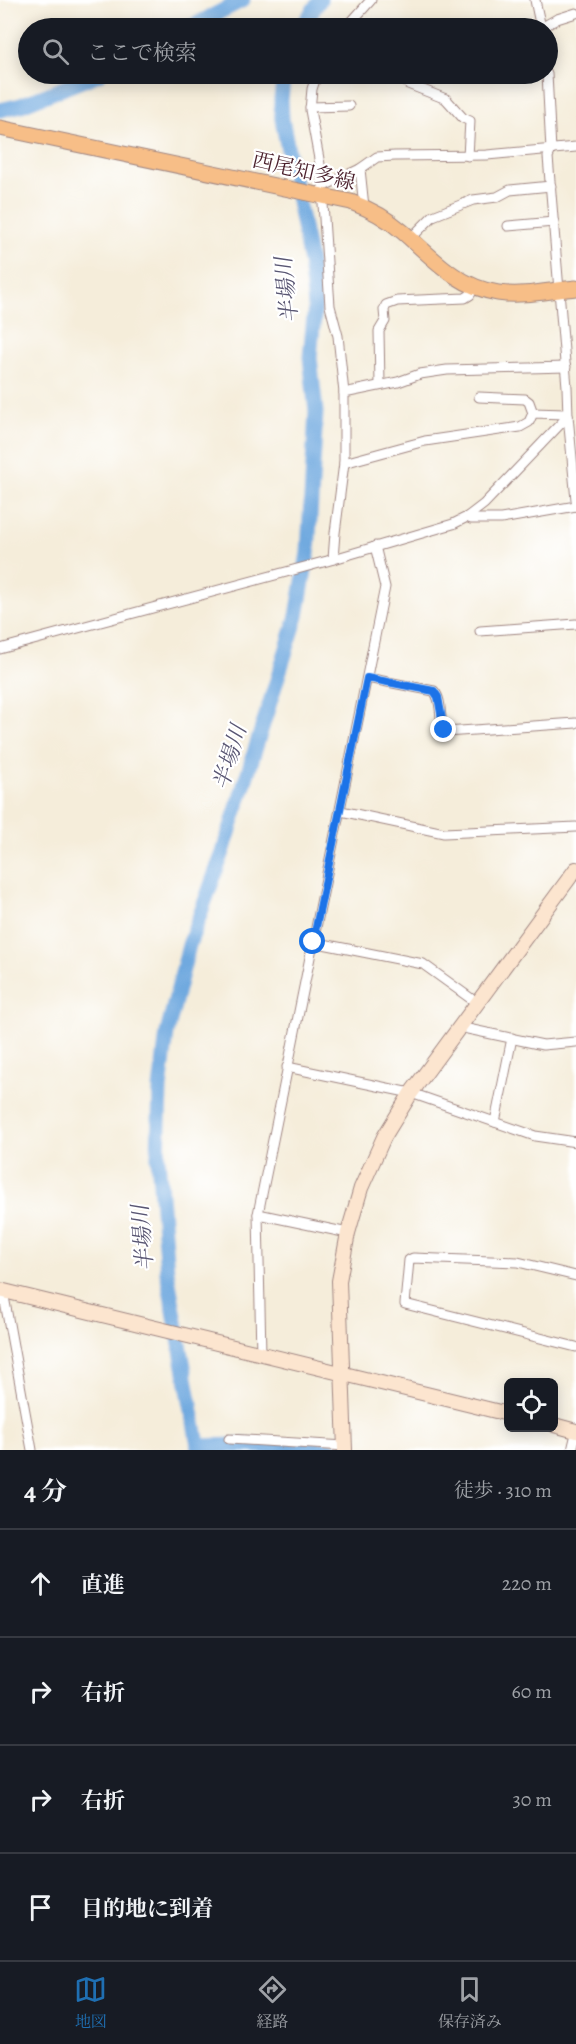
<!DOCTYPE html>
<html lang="ja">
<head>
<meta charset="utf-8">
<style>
	body { margin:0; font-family:Alegreya,"Noto Serif JP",serif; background:#242831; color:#f1f3f6 }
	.controls { position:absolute; right:18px; bottom:18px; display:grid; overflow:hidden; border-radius:9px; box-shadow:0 3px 15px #0003 }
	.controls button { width:54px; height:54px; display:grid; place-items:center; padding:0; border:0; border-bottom:2px solid #363941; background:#171b24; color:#f1f3f6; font:30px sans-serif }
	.stop { position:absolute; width:18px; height:18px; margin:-14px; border:4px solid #1a73e8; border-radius:50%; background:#fff }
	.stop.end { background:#1a73e8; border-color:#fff; box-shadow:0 2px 6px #0008 }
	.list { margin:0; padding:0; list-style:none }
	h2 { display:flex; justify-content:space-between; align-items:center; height:78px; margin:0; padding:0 24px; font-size:26px }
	h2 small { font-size:20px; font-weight:400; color:#9ea1a6 }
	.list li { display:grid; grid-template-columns:39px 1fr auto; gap:18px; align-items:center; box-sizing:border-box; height:108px; padding:0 24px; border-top:2px solid #363941 }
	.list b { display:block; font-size:22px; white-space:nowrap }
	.list em { font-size:20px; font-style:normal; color:#9ea1a6 }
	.icon { flex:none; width:33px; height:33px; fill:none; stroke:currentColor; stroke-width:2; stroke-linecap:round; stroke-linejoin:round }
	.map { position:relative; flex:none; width:576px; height:1450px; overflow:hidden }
	.search { position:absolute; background:#171b24; box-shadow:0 3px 15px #0003; left:18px; right:18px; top:18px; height:66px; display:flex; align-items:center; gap:15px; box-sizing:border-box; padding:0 21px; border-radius:33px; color:#9ea1a6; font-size:22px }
	.sheet { height:510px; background:#171b24 }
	nav { display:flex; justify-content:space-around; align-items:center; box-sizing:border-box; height:84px; border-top:2px solid #363941; background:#171b24; font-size:16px; color:#9ea1a6 }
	nav a { display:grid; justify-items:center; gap:3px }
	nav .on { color:#1f6fb2 }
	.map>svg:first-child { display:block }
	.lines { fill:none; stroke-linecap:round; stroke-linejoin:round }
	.river { stroke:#70a9df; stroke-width:15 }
	.street-casing { stroke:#a08682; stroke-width:11 }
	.secondary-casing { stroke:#a08682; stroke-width:16 }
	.primary-casing { stroke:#a08682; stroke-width:17 }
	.street { stroke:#fff; stroke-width:9 }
	.secondary { stroke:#fce5cf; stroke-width:14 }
	.primary { stroke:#f7be87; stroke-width:15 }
	.route { stroke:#1a73e8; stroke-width:8 }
	.labels { text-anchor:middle; stroke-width:4.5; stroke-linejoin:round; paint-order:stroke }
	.street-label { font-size:21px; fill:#4a1f2b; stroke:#fff }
	.water-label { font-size:22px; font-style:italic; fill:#595673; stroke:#fff }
</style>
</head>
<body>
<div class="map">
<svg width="576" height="1450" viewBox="0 0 576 1450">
	<rect width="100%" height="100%" fill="#fff"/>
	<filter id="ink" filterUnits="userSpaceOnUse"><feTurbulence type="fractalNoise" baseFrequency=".0167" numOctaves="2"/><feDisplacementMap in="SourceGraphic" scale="12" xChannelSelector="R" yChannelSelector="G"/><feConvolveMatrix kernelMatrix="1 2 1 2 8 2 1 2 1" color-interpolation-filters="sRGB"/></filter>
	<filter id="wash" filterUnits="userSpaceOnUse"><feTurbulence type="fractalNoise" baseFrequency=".008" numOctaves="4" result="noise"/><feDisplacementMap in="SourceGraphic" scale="24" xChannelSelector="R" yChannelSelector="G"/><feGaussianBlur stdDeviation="1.35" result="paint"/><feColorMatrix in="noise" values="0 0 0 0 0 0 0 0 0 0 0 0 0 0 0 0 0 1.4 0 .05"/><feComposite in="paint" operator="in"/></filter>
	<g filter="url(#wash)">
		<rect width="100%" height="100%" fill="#f5edda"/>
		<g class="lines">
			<g class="river">
				<path d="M189,28L243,0"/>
				<path d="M301,28L320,0"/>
				<path d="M0,110L21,105L99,74"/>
				<path d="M198,1446L243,1445L333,1450"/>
				<path d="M199,1450L167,1272L158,1157L160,1089L167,1033L189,945L223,852L297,616L308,553L316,412L310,357L315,306L310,262L282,119L281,99L284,74"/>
			</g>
		</g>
	</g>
	<g filter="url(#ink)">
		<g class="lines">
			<defs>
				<g id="street">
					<path d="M535,0L541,28"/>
					<path d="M346,28L371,0"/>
					<path d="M541,28L557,19L576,13"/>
					<path d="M317,74L312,89L310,110L324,186L322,189L330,306L338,336L344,393V463L335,533L333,559"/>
					<path d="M403,74L408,84L446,99L463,118L470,121L468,156"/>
					<path d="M547,74L551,150L548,157L567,387L568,416L576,500"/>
					<path d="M310,107L349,106"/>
					<path d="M360,169L364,207"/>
					<path d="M324,186L360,169L377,157L395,156L487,155L576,147"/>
					<path d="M508,226L554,222"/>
					<path d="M410,239L433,216L473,200L497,197L510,190L551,186"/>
					<path d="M380,385L379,331L385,321L384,310L386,305L397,301L465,298L470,295L474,287"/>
					<path d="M344,393L398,382L420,374L447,370L566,367"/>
					<path d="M479,397L525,399L529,402L533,413"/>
					<path d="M344,463L425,441L520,427L529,422L533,413L565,414L568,416"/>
					<path d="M467,517L471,519H501L576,506"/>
					<path d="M480,631L576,624"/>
					<path d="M0,649L327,561L453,524L467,517L484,504L568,416"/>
					<path d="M367,678L434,691C444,702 437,721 446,732L576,723"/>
					<path d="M341,811L444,833L576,827"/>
					<path d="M313,942L423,964L477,1003"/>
					<path d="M461,1025L468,1029L543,1045L576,1042"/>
					<path d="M287,1067L411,1093L535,1136L576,1142"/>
					<path d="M495,1122L512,1038"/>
					<path d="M258,1214L348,1233"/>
					<path d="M576,1276L518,1262L413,1258L409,1260L405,1304L576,1347"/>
					<path d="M3,1291L32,1450"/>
					<path d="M261,1354L258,1214L384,592L385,587L375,546"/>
					<path d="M229,1439L345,1446"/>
					<path d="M572,1450L576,1434"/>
				</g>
				<g id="secondary">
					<path d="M0,1290L508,1414"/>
					<path d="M554,1425L576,1431"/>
					<path d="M345,1450L339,1281L348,1233L361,1188L384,1137L411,1093L576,869"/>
				</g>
				<path id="primary" d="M0,128L351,202C370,209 388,219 403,232C432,257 457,287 498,293C523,297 551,290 576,288"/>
			</defs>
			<use href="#street" class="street-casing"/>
			<use href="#secondary" class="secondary-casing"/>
			<use href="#primary" class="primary-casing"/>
			<use href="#street" class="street"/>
			<use href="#secondary" class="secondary"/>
			<use href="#primary" class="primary"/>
		</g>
	</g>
	<g class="lines" filter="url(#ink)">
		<path class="route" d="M313,942L367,678L434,691L438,697L444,730"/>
	</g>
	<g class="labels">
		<g class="street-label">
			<text transform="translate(304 171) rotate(13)" y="7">西尾知多線</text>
		</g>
		<g class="water-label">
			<text transform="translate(286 290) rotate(-96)" y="8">半場川</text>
			<text transform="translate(229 757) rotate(-73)" y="8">半場川</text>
			<text transform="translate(142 1238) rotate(-95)" y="8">半場川</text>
		</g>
	</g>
</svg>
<div class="controls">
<button><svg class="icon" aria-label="locate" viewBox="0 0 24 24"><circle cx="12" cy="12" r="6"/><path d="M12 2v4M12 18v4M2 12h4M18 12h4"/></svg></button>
</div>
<div class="stop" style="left:313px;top:942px"></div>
<div class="stop end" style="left:444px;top:730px"></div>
<div class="search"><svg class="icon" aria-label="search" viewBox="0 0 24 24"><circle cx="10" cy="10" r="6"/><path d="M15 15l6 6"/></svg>ここで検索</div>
</div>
<section class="sheet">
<h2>4 分<small>徒歩 · 310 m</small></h2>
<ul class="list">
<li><svg class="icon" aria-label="ahead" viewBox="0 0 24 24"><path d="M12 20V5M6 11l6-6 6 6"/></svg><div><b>直進</b></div><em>220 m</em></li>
<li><svg class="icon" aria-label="right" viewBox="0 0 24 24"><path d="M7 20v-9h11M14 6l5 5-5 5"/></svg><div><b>右折</b></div><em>60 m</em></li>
<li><svg class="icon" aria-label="right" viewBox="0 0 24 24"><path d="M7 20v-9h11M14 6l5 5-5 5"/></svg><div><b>右折</b></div><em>30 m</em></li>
<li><svg class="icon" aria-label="arrive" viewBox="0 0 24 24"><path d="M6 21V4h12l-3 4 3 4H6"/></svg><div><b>目的地に到着</b></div></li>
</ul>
</section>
<nav>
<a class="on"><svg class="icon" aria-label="map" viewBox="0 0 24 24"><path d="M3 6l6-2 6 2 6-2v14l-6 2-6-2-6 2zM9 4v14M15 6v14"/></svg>地図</a>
<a><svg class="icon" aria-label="directions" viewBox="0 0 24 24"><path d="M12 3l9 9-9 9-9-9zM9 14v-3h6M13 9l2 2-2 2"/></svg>経路</a>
<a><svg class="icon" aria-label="saved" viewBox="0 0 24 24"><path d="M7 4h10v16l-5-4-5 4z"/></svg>保存済み</a>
</nav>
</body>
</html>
